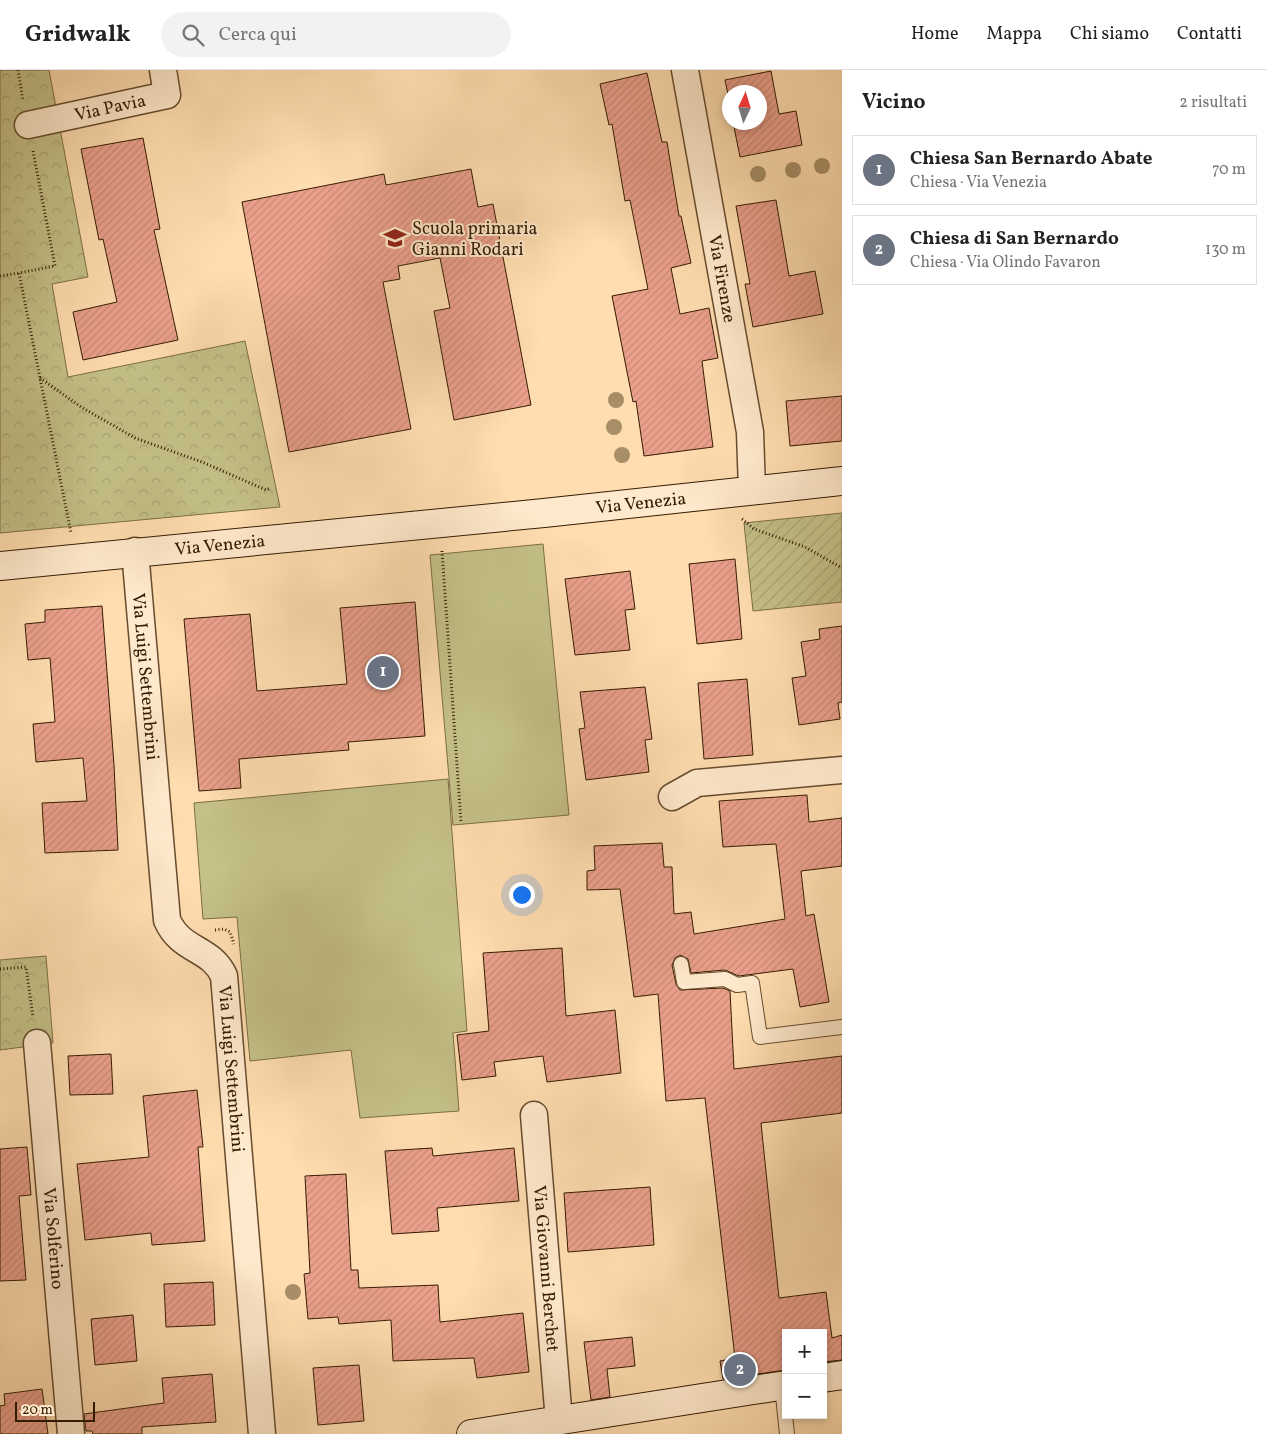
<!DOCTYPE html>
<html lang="it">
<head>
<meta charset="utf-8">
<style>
	body { margin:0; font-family:Vollkorn,serif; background:#f2f2f2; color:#222 }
	.controls { position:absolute; right:15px; bottom:15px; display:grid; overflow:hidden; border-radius:0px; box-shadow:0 2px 8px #0003 }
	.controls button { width:45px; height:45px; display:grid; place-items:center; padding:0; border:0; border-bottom:1px solid #e0e0e0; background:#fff; color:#222; font:25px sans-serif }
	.compass { position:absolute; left:722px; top:15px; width:45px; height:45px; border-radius:50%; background:#fff; box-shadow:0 2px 8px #0003; rotate:4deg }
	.scale { position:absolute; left:15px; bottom:12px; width:80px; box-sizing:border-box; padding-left:5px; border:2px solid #341c01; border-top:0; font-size:14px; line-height:18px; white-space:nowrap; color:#341c01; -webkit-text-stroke:4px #ffe9cc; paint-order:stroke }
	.you { position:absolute; left:521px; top:824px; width:18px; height:18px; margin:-12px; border:4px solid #fff; border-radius:50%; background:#1a73e8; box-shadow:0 0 0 8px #1a73e833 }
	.badge { display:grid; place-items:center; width:32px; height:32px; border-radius:50%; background:#8f2418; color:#fff; font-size:16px; font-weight:700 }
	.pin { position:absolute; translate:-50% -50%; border:2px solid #fff; box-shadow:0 1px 5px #0006 }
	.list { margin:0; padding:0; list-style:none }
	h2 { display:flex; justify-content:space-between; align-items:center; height:65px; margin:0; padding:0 20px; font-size:21px }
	h2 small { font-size:16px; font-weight:400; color:#767676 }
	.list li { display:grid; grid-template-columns:32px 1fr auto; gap:15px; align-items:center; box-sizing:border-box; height:70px; margin:0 10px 10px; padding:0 10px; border:1px solid #e0e0e0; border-radius:0px }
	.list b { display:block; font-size:19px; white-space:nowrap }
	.list p { margin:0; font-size:16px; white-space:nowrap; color:#767676 }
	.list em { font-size:16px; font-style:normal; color:#767676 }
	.icon { flex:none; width:28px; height:28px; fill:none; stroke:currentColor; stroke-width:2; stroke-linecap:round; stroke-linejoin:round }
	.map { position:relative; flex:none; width:842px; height:1364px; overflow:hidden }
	header { display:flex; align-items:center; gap:30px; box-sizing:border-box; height:70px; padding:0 25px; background:#fff; border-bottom:1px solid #e0e0e0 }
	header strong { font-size:24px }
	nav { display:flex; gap:28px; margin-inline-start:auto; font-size:18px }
	.search { width:350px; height:45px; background:#f2f2f2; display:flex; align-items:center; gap:12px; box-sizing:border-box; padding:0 18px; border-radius:28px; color:#767676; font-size:19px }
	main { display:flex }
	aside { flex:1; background:#fff }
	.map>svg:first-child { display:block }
	.grass { fill:#c4c088; stroke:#7c6e44 }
	.park { fill:url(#park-crowns); stroke:#7c6e44 }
	.garden { fill:url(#garden-furrows); stroke:#7c6e44 }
	.building { fill:url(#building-hatch); stroke:#341c01 }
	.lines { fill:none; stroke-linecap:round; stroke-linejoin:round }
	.lane-casing { stroke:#674c2d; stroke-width:16 }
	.street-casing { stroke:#674c2d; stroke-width:29 }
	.secondary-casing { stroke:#341c01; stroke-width:30 }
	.path { stroke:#341c01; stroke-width:3; stroke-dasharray:1 2.5; stroke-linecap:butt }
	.lane { stroke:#ffe9cc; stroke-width:14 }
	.street { stroke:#ffe9cc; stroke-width:26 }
	.secondary { stroke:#ffe9cc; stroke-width:28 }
	.tree { fill:#a78e66 }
	.labels { text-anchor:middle; stroke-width:4; stroke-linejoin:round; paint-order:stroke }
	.street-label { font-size:18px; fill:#341c01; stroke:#ffe9cc }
	.poi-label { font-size:18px; fill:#341c01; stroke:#ffe9cc; text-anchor:start }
</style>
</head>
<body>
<header>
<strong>Gridwalk</strong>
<div class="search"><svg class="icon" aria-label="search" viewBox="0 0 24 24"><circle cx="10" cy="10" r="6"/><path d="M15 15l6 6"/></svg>Cerca qui</div>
<nav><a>Home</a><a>Mappa</a><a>Chi siamo</a><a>Contatti</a></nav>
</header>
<main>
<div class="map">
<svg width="842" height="1364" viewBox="0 0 842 1364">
	<defs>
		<pattern id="park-crowns" width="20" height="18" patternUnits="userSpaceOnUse" patternTransform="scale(1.25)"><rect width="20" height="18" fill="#c4c088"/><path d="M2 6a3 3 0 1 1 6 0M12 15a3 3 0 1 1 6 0" fill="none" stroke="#a9a474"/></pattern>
		<pattern id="garden-furrows" width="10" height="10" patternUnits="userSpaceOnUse" patternTransform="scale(1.25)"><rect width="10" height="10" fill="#c4c088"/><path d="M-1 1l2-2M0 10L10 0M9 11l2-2" fill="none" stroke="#a9a474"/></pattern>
		<pattern id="building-hatch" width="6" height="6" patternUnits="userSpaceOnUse" patternTransform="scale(1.25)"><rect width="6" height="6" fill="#eba08b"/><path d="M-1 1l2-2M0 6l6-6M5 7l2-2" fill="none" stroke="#ca8976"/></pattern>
	</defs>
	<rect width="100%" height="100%" fill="#ffddb0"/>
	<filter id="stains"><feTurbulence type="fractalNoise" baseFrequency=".004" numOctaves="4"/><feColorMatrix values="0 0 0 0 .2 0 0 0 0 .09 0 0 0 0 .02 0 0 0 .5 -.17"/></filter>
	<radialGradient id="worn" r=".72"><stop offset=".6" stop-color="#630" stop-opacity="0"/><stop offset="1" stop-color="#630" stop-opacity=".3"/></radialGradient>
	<g class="grass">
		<path d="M543,474L569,745L453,755L430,485Z"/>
		<path d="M448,709L467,961L453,963L459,1041L360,1048L351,980L250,991L237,847L203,849L194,733Z"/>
	</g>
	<g class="park">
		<path d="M0,0H49L88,207L52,214L68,307L245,271L280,437L0,463Z"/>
		<path d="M46,886L53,973L0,980V890Z"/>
	</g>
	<path class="garden" d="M842,443V532L753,541L744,453Z"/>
	<g class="building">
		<path d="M771,1L779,44L796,41L802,75L740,87L733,52H760V22H730V34L725,10Z"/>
		<path d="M647,3L662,72H667L679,146H681L691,193L671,198L680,244L709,238L718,288L702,291L713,377L644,386L636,331L633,332L612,226L648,219L630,130L625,131L612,54L609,55L600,14Z"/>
		<path d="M143,68L160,159L154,160L178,270L83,290L73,242L117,232L103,169L99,170L81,79Z"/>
		<path d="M471,99L478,137L493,134L531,335L454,350L434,241L450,238L440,188L398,196L400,209L383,212L411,359L289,382L242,132L384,104L386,115Z"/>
		<path d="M776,130L789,206L815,201L823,244L753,257L745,214H750L736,136Z"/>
		<path d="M842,326V371L790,376L786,331Z"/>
		<path d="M735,489L742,569L697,574L689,494Z"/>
		<path d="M630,501L635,539L625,540L630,580L575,585L565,509Z"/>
		<path d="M415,532L425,666L348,672L349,680L239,689L241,718L199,721L184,549L250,544L257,621L347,614L340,538Z"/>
		<path d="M102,536L114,695L118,780L45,783L42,733L87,731L83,688L36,692L33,654L55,652L50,588L28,590L25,554L45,552V540Z"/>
		<path d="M842,556V632L838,633L840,649L799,655L792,608L806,606L801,572L820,569L819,559Z"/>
		<path d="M747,609L753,685L704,689L698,613Z"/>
		<path d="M645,617L652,669L645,670L649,702L586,710L579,659L585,658L580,622Z"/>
		<path d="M807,725L809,752L842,748V796L801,801L806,846L814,844L829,932L800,937L793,899L739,906L725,900L691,903L688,889L680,885L675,888L672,895L676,914L680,920L723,918L730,921L734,999L842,986V1043L761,1053L779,1228L826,1222L832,1268L842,1265V1290L823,1292V1263H786V1300L723,1309L720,1291L735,1288L705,1028L666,1031L658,924L634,927L620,819L587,820V801L595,800L594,776L662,773L664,797H672L674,844L691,842L694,864L785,849L776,774L723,777L719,731Z"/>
		<path d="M562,878L566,946L615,940L621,1003L547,1012L543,986L494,992L496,1006L462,1010L457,965L489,961L483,883Z"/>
		<path d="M111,984L113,1024L70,1025L68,986Z"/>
		<path d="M197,1020L203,1077H198L205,1171L152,1175L151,1163L85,1170L77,1094L149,1087L143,1026Z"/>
		<path d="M27,1077L31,1125L19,1126L26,1210L0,1211V1079Z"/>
		<path d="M432,1078L433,1086L514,1078L519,1131L437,1138L439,1161L392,1164L385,1081Z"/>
		<path d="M346,1104L351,1200H358L359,1218L438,1215L440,1252L523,1243L529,1302L477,1308L474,1288L393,1291L391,1250L339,1254L338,1247L308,1249L304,1204L310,1203L305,1106Z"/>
		<path d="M650,1117L654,1175L568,1182L564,1123Z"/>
		<path d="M213,1212L215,1255L166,1257L164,1214Z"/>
		<path d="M133,1245L137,1291L95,1295L91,1249Z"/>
		<path d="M632,1267L635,1296L607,1299L610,1327L591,1330L584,1272Z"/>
		<path d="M359,1295L364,1351L318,1355L313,1298Z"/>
		<path d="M212,1304L216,1352L142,1357V1364H93L92,1361H86L84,1344L164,1333L162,1308Z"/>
		<path d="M42,1319L48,1364H0V1336L5,1335L4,1324Z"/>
	</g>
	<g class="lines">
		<defs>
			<g id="lane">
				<path d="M681,894L684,912L725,909L737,915L752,913L760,967L842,957"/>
				<path d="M782,1316L787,1364"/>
			</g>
			<g id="street">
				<path id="s1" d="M685,0L750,362L752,420"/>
				<path id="s2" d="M28,55L167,25L163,0"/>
				<path id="s3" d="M135,481L167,850C181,882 211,877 224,906L262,1364"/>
				<path d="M672,727L697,713L842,700"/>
				<path id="s4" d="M37,973L71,1364"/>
				<path id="s5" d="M534,1045L559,1351"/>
			</g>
			<g id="secondary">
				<path id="s6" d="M0,496L544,443L842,411"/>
				<path d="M823,1308L842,1305"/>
				<path d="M471,1364L786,1315"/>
			</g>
		</defs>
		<use href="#lane" class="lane-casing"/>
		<use href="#street" class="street-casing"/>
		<use href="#secondary" class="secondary-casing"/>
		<g class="path">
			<path d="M18,0L23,31"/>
			<path d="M33,81L55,196L19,203L71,463"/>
			<path d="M0,206L19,203"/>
			<path d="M40,308L81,337L135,368L202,392L266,420L270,418"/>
			<path d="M742,449L754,459L805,477L842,498"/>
			<path d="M442,481L461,752"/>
			<path d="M215,860L224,859L230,862L234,874"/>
			<path d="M0,899L26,897L33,947"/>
		</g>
		<use href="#lane" class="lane"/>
		<use href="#street" class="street"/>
		<use href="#secondary" class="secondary"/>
	</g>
	<g class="tree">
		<circle cx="822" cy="96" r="8"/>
		<circle cx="793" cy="100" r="8"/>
		<circle cx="758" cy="104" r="8"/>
		<circle cx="616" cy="330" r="8"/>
		<circle cx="614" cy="357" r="8"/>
		<circle cx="622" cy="385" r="8"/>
		<circle cx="293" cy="1222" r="8"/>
	</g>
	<defs>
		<symbol id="school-bare" viewBox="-9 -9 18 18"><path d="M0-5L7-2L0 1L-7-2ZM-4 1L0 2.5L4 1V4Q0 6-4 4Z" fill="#8f2418" stroke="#ffe9cc" stroke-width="2.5" paint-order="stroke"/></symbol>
	</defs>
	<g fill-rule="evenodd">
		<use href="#school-bare" x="379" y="152" width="32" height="32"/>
	</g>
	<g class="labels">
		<g class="street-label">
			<text dy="6" stroke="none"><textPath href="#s2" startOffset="84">Via Pavia</textPath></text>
			<text dy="6" stroke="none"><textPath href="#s1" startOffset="212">Via Firenze</textPath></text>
			<text dy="6" stroke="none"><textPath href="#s6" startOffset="644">Via Venezia</textPath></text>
			<text dy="6" stroke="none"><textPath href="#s6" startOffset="221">Via Venezia</textPath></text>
			<text dy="6" stroke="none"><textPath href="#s3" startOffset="126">Via Luigi Settembrini</textPath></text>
			<text dy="6" stroke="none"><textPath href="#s3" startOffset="545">Via Luigi Settembrini</textPath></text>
			<text dy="6" stroke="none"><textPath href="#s4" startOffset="196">Via Solferino</textPath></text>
			<text dy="6" stroke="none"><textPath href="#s5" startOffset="154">Via Giovanni Berchet</textPath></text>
		</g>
		<g class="poi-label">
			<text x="412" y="164">Scuola primaria<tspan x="412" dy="21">Gianni Rodari</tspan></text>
		</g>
	</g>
	<rect width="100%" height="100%" filter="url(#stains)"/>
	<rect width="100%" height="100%" fill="url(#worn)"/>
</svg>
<div class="controls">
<button>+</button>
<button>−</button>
</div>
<svg class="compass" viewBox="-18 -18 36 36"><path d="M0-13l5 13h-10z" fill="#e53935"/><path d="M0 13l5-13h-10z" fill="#767676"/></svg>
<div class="scale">20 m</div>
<div class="you"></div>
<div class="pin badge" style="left:383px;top:602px;background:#6b7280">1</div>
<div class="pin badge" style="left:740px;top:1300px;background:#6b7280">2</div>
</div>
<aside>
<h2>Vicino<small>2 risultati</small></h2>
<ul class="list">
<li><span class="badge" style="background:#6b7280">1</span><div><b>Chiesa San Bernardo Abate</b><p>Chiesa · Via Venezia</p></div><em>70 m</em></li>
<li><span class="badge" style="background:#6b7280">2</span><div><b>Chiesa di San Bernardo</b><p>Chiesa · Via Olindo Favaron</p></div><em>130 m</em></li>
</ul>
</aside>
</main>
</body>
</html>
